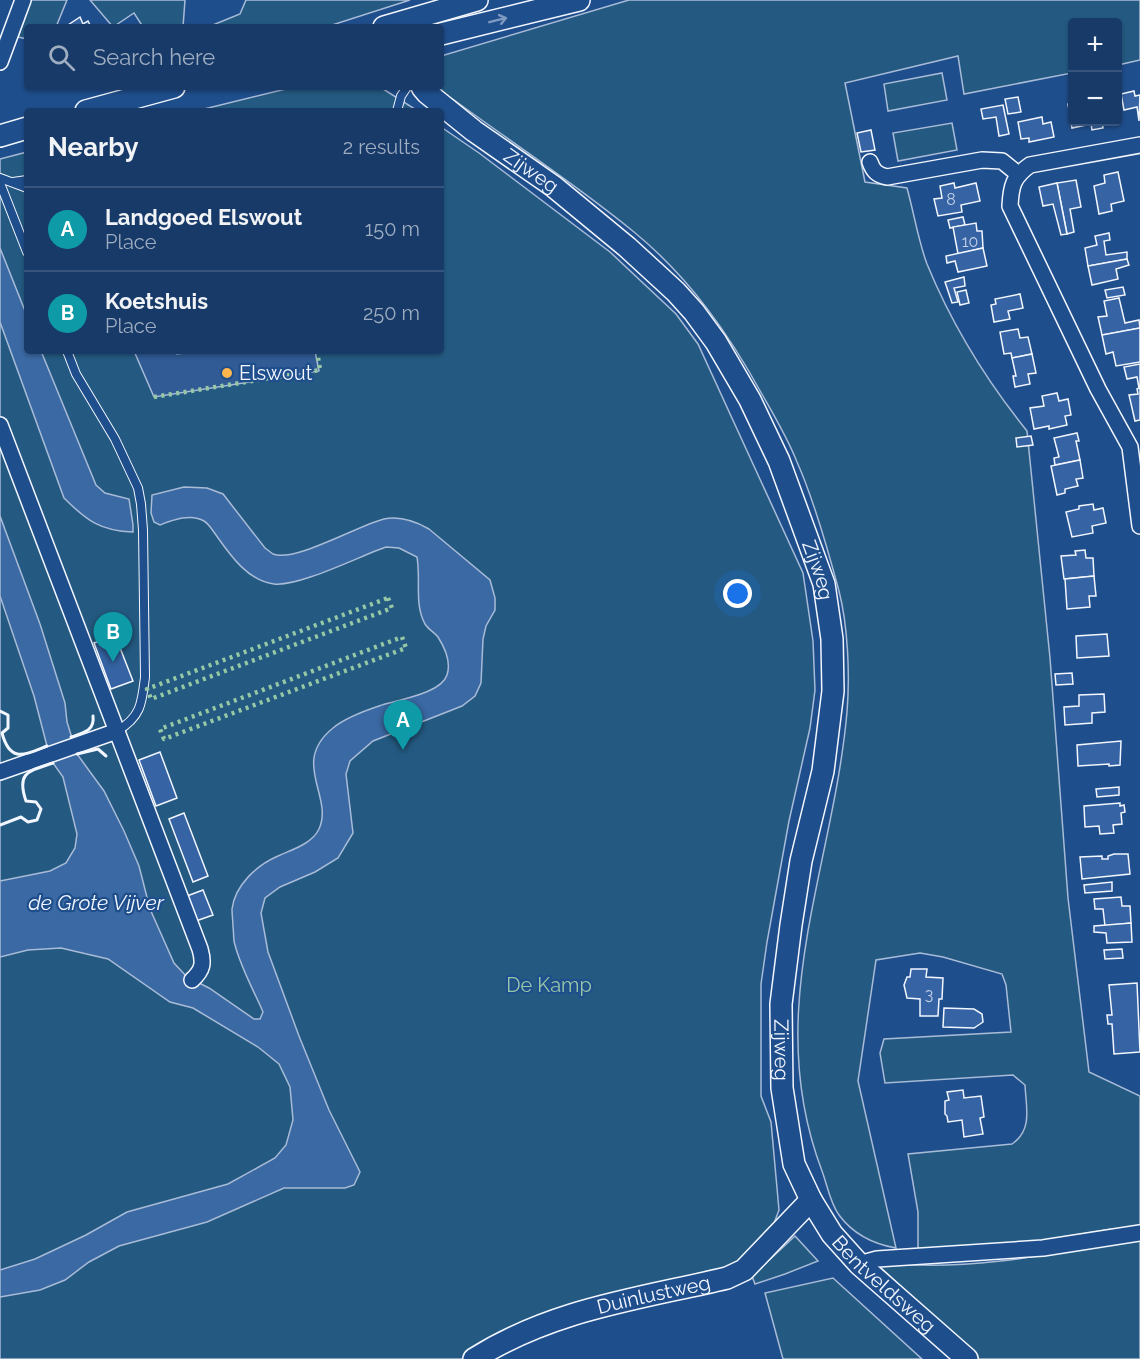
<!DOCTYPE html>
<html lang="en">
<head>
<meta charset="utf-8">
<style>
	body { margin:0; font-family:Raleway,sans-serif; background:#20416f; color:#f1f3f6 }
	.controls { position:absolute; right:18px; top:18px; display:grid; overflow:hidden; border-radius:6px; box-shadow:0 2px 4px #0004 }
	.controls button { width:54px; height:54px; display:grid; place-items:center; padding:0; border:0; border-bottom:2px solid #36547d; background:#173a69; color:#f1f3f6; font:30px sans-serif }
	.you { position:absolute; left:738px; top:594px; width:21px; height:21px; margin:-15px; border:4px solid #fff; border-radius:50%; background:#1a73e8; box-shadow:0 0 0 9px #1a73e833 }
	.badge { display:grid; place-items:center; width:39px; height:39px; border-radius:50%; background:#ffb74d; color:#fff; font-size:20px; font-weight:700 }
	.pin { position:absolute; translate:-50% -50px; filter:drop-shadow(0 2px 3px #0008) }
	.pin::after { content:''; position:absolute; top:32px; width:21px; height:18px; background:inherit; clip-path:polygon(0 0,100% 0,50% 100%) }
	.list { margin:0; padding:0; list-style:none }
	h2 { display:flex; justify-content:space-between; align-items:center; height:78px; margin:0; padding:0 24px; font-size:26px }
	h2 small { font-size:20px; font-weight:400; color:#9eadc0 }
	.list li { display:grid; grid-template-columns:39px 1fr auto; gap:18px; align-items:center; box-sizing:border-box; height:84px; padding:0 24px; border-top:2px solid #36547d }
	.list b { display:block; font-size:22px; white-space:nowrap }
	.list p { margin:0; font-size:20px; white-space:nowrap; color:#9eadc0 }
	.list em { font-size:20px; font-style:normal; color:#9eadc0 }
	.icon { flex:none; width:33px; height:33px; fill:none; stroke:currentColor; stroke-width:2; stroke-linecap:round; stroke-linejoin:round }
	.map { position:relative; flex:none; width:1140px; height:1359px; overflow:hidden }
	.search { position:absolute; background:#173a69; box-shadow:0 2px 4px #0004; left:24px; top:24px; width:420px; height:66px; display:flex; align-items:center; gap:15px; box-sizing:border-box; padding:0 21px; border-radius:6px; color:#9eadc0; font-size:22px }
	.panel { position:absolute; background:#173a69; box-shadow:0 2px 4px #0004; left:24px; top:108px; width:420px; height:246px; border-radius:6px }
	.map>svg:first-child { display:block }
	.green { fill:#245a82; stroke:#a8bbd7; stroke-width:1.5 }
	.parking { fill:#305b95; stroke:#a8bbd7; stroke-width:1.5 }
	.water { fill:#3b69a3; stroke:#a8bbd7; stroke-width:1.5 }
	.building { fill:#3563a3; stroke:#f2f6ff; stroke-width:1.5 }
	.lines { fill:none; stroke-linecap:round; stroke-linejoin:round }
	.lane-casing { stroke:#f2f6ff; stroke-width:10 }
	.street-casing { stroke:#f2f6ff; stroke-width:18 }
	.secondary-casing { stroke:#f2f6ff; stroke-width:24 }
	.lane { stroke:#1f4e8c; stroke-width:8 }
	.street { stroke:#1f4e8c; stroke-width:15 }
	.secondary { stroke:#1f4e8c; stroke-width:21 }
	.hedge { stroke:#97c8a6; stroke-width:4.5; stroke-dasharray:3 4.5; stroke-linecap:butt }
	.wall { stroke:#f2f6ff; stroke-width:3 }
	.oneway { stroke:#7e9ac0 }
	.poi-dot { fill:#ffb74d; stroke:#1f4e8c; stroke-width:2 }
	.labels { text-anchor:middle; stroke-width:4.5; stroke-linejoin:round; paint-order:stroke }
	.number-label { font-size:16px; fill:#c3d1e8 }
	.street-label { font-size:20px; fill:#f2f6ff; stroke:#1f4e8c }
	.poi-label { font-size:20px; fill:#f2f6ff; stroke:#1f4e8c; text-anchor:start }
	.park-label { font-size:20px; fill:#97c8a6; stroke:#1f4e8c }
	.water-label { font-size:21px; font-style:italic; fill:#f2f6ff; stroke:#1f4e8c }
</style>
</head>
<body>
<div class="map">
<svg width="1140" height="1359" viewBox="0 0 1140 1359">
	<rect width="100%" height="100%" fill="#1f4e8c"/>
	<g class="green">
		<path d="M31,0H67L56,27H27V39L18,37Z"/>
		<path d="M90,0H185L183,27H143L134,13L113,27Z"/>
		<path d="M246,0H410L326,27H208L240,14Z"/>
		<path d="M629,0H1140V60L1118,65V22H1072V73L964,94L958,56L845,83L865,182L907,188C914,213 918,240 927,264C952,325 986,380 1027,431L1050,658L1068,898L1089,1072L1140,1096V1359H979L880,1267L885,1263C962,1271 1037,1257 1113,1243L1111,1229L1033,1242L918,1250V1212L908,1154L1012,1144C1033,1130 1026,1107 1025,1085L1013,1075L885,1083L880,1053L884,1039L1011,1032L1006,985L1002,974L943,957L920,953L876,960L858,1081L896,1248C873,1244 853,1234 839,1215C830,1203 827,1184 822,1171C761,1011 833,870 847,712C850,675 848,626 839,591C828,550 814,500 797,462C788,439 775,417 763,396C729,334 689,277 634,232C577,185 514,144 454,100L433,87H441V56Z"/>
		<path d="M942,73L947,100L888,111L884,84Z"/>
		<path d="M294,87H380L418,111H196Z"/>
		<path d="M952,123L957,150L898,161L893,133Z"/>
		<path d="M441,127L479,153L610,252L676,314L698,344L803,573L813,641L815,690L810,728L789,821L767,942L761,984V1096L771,1122L779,1210L773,1226L730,1269L484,1345L462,1359H0V159L27,152V351H441Z"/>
		<path d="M795,1236L818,1261L785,1274L755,1284L752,1276Z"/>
		<path d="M833,1278L922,1359H783L765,1293Z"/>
	</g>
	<path class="parking" d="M134,351H175L177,354L199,351H315L319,371L154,397Z"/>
	<g class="water">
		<path d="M0,248L27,316V351H41L96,485L105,493L129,499L133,525V532C100,531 86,520 64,498L0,322Z"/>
		<path d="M184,487L207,488L223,494L265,548C268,550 270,552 273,554C294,563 359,525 384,519C399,516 415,521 429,529L490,580L495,598V610L486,626L483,639L481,683L475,696L462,706L373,741L350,761L346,774L353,833L338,858L315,872L280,887L265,898L261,913L268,952L299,1036L329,1110L360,1172L354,1185L345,1188H284L207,1222L119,1246L89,1262L65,1280L40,1290L0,1297V1270L35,1259L86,1235L127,1212L228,1184L275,1158L286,1145L293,1120L290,1087L279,1064L258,1047L193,1008L170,1002L108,959L61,948L28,950L0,957V881L50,871L66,863L75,848L77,834L63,777L53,763L47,746L34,696L0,596V516L40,624L65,703L67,722L77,754L104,791L124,831L139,866L150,909L174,963L187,977L209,988L254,1019H260L263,1012C254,991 241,968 235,945C233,940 234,933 233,927C233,921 232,915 232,909C235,885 257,865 278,856C291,850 312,844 319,829C334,796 290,763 333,728C345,718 364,711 379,706C396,700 441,694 447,675C451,663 445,648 438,637C434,632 428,629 425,624C414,604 421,580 417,557L399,548L386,547C360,556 299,587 274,584C248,581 230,555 216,535C213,531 209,524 204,521C191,513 173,520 160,525L154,522L151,513L152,495Z"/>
	</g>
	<g class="building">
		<path d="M80,17L83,24L88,21L91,27H69L68,25Z"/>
		<path d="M1134,91L1135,96L1140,95L1139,121L1137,107L1124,110L1121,94Z"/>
		<path d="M1018,97L1021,112L1008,114L1005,99Z"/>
		<path d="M1072,103V122H1102L1103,128L1092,130L1091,124L1072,128L1068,104Z"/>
		<path d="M1003,105L1009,134L999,136L996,117L983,119L981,109Z"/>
		<path d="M1042,117L1043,124L1051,122L1054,137L1029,142V138L1021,139L1018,122Z"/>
		<path d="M871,130L875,150L861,152L857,133Z"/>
		<path d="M1118,172L1124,201L1111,204L1112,211L1099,214L1094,186L1105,183L1104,175Z"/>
		<path d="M1076,180L1081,207L1070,209L1074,232L1067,234L1057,183Z"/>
		<path d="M954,183L955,188L976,183L980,201L961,205L962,212L938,216L934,199L942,198L940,186Z"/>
		<path d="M1057,183L1067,234L1061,235L1053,204L1043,206L1039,187Z"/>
		<path d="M963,217L965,225L950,228L948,220Z"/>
		<path d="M976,223L977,231H982L983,248L958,254L953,227Z"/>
		<path d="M1109,233L1110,240L1104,241L1106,255L1127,252V259L1088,266L1085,248L1097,245L1095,236Z"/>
		<path d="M983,248L987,266L958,272L955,261L947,263L946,256Z"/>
		<path d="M1127,259L1129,265L1116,269L1118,279L1092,285L1088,266Z"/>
		<path d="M964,277L965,286L954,288L958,302L952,303L945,282Z"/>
		<path d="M1123,287L1125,295L1107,298L1105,290Z"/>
		<path d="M966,290L969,303L960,305L957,292Z"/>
		<path d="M1020,294L1023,308L1008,311L1010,319L994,322L991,305L996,304L995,299Z"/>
		<path d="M1119,298L1125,323L1139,320L1140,328L1102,335L1098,317L1107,316L1104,301Z"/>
		<path d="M1140,328V362L1116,366L1113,352L1106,354L1102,335Z"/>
		<path d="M1018,329L1020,338L1028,337L1032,354L1012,358L1011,353L1004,354L1000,332Z"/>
		<path d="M1032,354L1036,373L1028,374L1030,384L1015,387L1013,376H1016L1012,358Z"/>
		<path d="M1140,364V420L1135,421L1129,395L1138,394L1137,389L1139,388L1137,377L1127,379L1124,367Z"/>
		<path d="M1057,393L1059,401L1068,399L1071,415L1065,416L1067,425L1049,429V426L1034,429L1030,408L1044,406L1042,396Z"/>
		<path d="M1077,433L1079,441H1076L1080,460L1055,465L1054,458L1059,457L1054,438Z"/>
		<path d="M1031,436L1033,445L1017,447L1016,438Z"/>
		<path d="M1080,460L1083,478L1076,479L1078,486L1065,489V493L1057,495L1051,466Z"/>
		<path d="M1093,504L1094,510L1103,508L1106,523L1092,526L1093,533L1072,537L1066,512L1079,509V506Z"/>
		<path d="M1085,550L1086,558H1093L1094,576L1064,579L1061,556L1076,555L1075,551Z"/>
		<path d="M1094,576L1096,596H1089L1090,607L1067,609L1065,579Z"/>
		<path d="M1107,634L1109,656L1077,658L1076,636Z"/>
		<path d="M115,635L133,681L111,689L94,643Z"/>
		<path d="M1072,673L1073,684L1056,685L1055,674Z"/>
		<path d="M1104,694L1105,712L1092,713V723L1065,725L1064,707L1079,706V695Z"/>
		<path d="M1121,741L1120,765L1109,766V764L1078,766L1077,745Z"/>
		<path d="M160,752L177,798L156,806L139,760Z"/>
		<path d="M1119,787V795L1097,797L1096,789Z"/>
		<path d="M1120,803V806L1124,805L1125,812L1121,813L1122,824L1113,825L1114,833L1100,834L1099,826L1085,827L1084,806Z"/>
		<path d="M184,813L208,876L193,882L169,819Z"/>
		<path d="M1114,854H1128L1130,874L1082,879L1080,857L1102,856V859H1108V856Z"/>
		<path d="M1112,882V891L1085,893L1084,885Z"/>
		<path d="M203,890L213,915L196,921L187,896Z"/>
		<path d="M1121,897L1122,906H1130L1131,923L1105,926L1103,909H1095L1094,899Z"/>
		<path d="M1131,923L1132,942L1107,943L1106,933L1094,932V926Z"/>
		<path d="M1122,949L1123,958L1105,959L1104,950Z"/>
		<path d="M911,969H927L926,977L943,978L942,999H939L938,1016H920V999L907,998L904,985L907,977H910Z"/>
		<path d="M1137,983L1140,1052L1114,1054L1112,1024H1108L1107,1015H1112L1109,985Z"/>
		<path d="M944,1008L974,1009L982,1014L983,1022L974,1028L943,1027Z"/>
		<path d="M963,1090L964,1098L981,1096L984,1117L980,1118L983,1134L964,1137L962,1120L948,1122L947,1116L945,1114V1101L949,1100L947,1092Z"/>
	</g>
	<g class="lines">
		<defs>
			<g id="lane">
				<path d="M397,111L401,96L407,87"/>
				<path d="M0,178L27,188"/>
				<path d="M13,182L27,180"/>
				<path d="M0,183L27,252"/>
				<path d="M67,351L76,374L115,439L138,488L141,504L143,530L145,677C142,703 141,717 117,731"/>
			</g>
			<g id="street">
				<path d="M0,62L23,0"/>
				<path d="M1140,145L1030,165C1013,177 1011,186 1010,206L1098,389L1130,447L1140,526"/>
				<path d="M870,162C873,171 877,175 887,177L982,160L1002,161L1018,174"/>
				<path d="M0,425L200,949C204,963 203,970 192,980"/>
				<path d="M0,772L117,731"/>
				<path d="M859,1264L877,1259L1043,1248L1140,1233"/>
			</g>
			<g id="secondary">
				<path d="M384,27L477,0"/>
				<path d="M441,34L579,0"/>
				<path id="s1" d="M422,87L427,93L474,131L553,186L627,247L676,292L694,312L716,342L750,400L779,461L824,584L832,639L833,691L823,771L801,861L791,925L781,1004L782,1088L794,1164L811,1200L832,1234L859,1264L967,1359"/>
				<path d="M86,111L174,87"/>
				<path d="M0,136L27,128"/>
				<path id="s2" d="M474,1359C553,1309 639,1299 727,1278L744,1270L811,1200"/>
			</g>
		</defs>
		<use href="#lane" class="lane-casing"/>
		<use href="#street" class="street-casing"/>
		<use href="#secondary" class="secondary-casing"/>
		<use href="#lane" class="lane"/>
		<use href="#street" class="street"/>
		<use href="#secondary" class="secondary"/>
		<g class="hedge">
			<path d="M307,372L320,370L317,351"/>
			<path d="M154,397L301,373"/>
			<path d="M388,598L392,608L151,699L147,689Z"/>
			<path d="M402,637L406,648L164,739L160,729Z"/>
		</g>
		<g class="wall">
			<path d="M0,711L8,715V728L2,733C10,763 24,755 47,746"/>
			<path d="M71,737C83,733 95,731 93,716"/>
			<path d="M77,754L98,749L106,756"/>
			<path d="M0,825L21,817L28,822L37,820L41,809L36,802L26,801C16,772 29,771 53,763"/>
		</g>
	</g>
	<defs><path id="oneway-shaft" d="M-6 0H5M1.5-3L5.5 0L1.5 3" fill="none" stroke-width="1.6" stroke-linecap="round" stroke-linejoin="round" transform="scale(1.5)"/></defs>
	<use class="oneway" href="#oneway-shaft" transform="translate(498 20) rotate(-14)"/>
	<circle class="poi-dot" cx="227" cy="373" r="6"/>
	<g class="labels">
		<g class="number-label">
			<text x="951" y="205">8</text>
			<text x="970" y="247">10</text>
			<text x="929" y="1000">3</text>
		</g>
		<g class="street-label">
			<text dy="7" stroke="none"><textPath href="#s1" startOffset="138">Zijweg</textPath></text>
			<text dy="7" stroke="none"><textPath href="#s1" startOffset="642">Zijweg</textPath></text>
			<text dy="7" stroke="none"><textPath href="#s1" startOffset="1128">Zijweg</textPath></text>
			<text dy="7" stroke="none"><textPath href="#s1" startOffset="1395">Bentveldsweg</textPath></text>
			<text dy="7" stroke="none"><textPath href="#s2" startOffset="192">Duinlustweg</textPath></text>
		</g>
		<g class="poi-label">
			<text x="239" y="380">Elswout</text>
		</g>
		<g class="park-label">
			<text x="549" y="992">De Kamp</text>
		</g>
		<g class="water-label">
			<text x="96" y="910">de Grote Vijver</text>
		</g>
	</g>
</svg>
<div class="controls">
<button>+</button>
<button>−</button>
</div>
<div class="you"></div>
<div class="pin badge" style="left:403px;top:750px;background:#0f9aa8">A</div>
<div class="pin badge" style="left:113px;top:662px;background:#0f9aa8">B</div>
<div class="search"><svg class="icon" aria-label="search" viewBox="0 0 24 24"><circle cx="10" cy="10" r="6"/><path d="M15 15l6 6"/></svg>Search here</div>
<section class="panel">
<h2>Nearby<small>2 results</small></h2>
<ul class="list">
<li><span class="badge" style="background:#0f9aa8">A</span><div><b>Landgoed Elswout</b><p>Place</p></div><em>150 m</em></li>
<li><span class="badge" style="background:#0f9aa8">B</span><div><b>Koetshuis</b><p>Place</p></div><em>250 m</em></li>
</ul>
</section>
</div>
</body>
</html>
